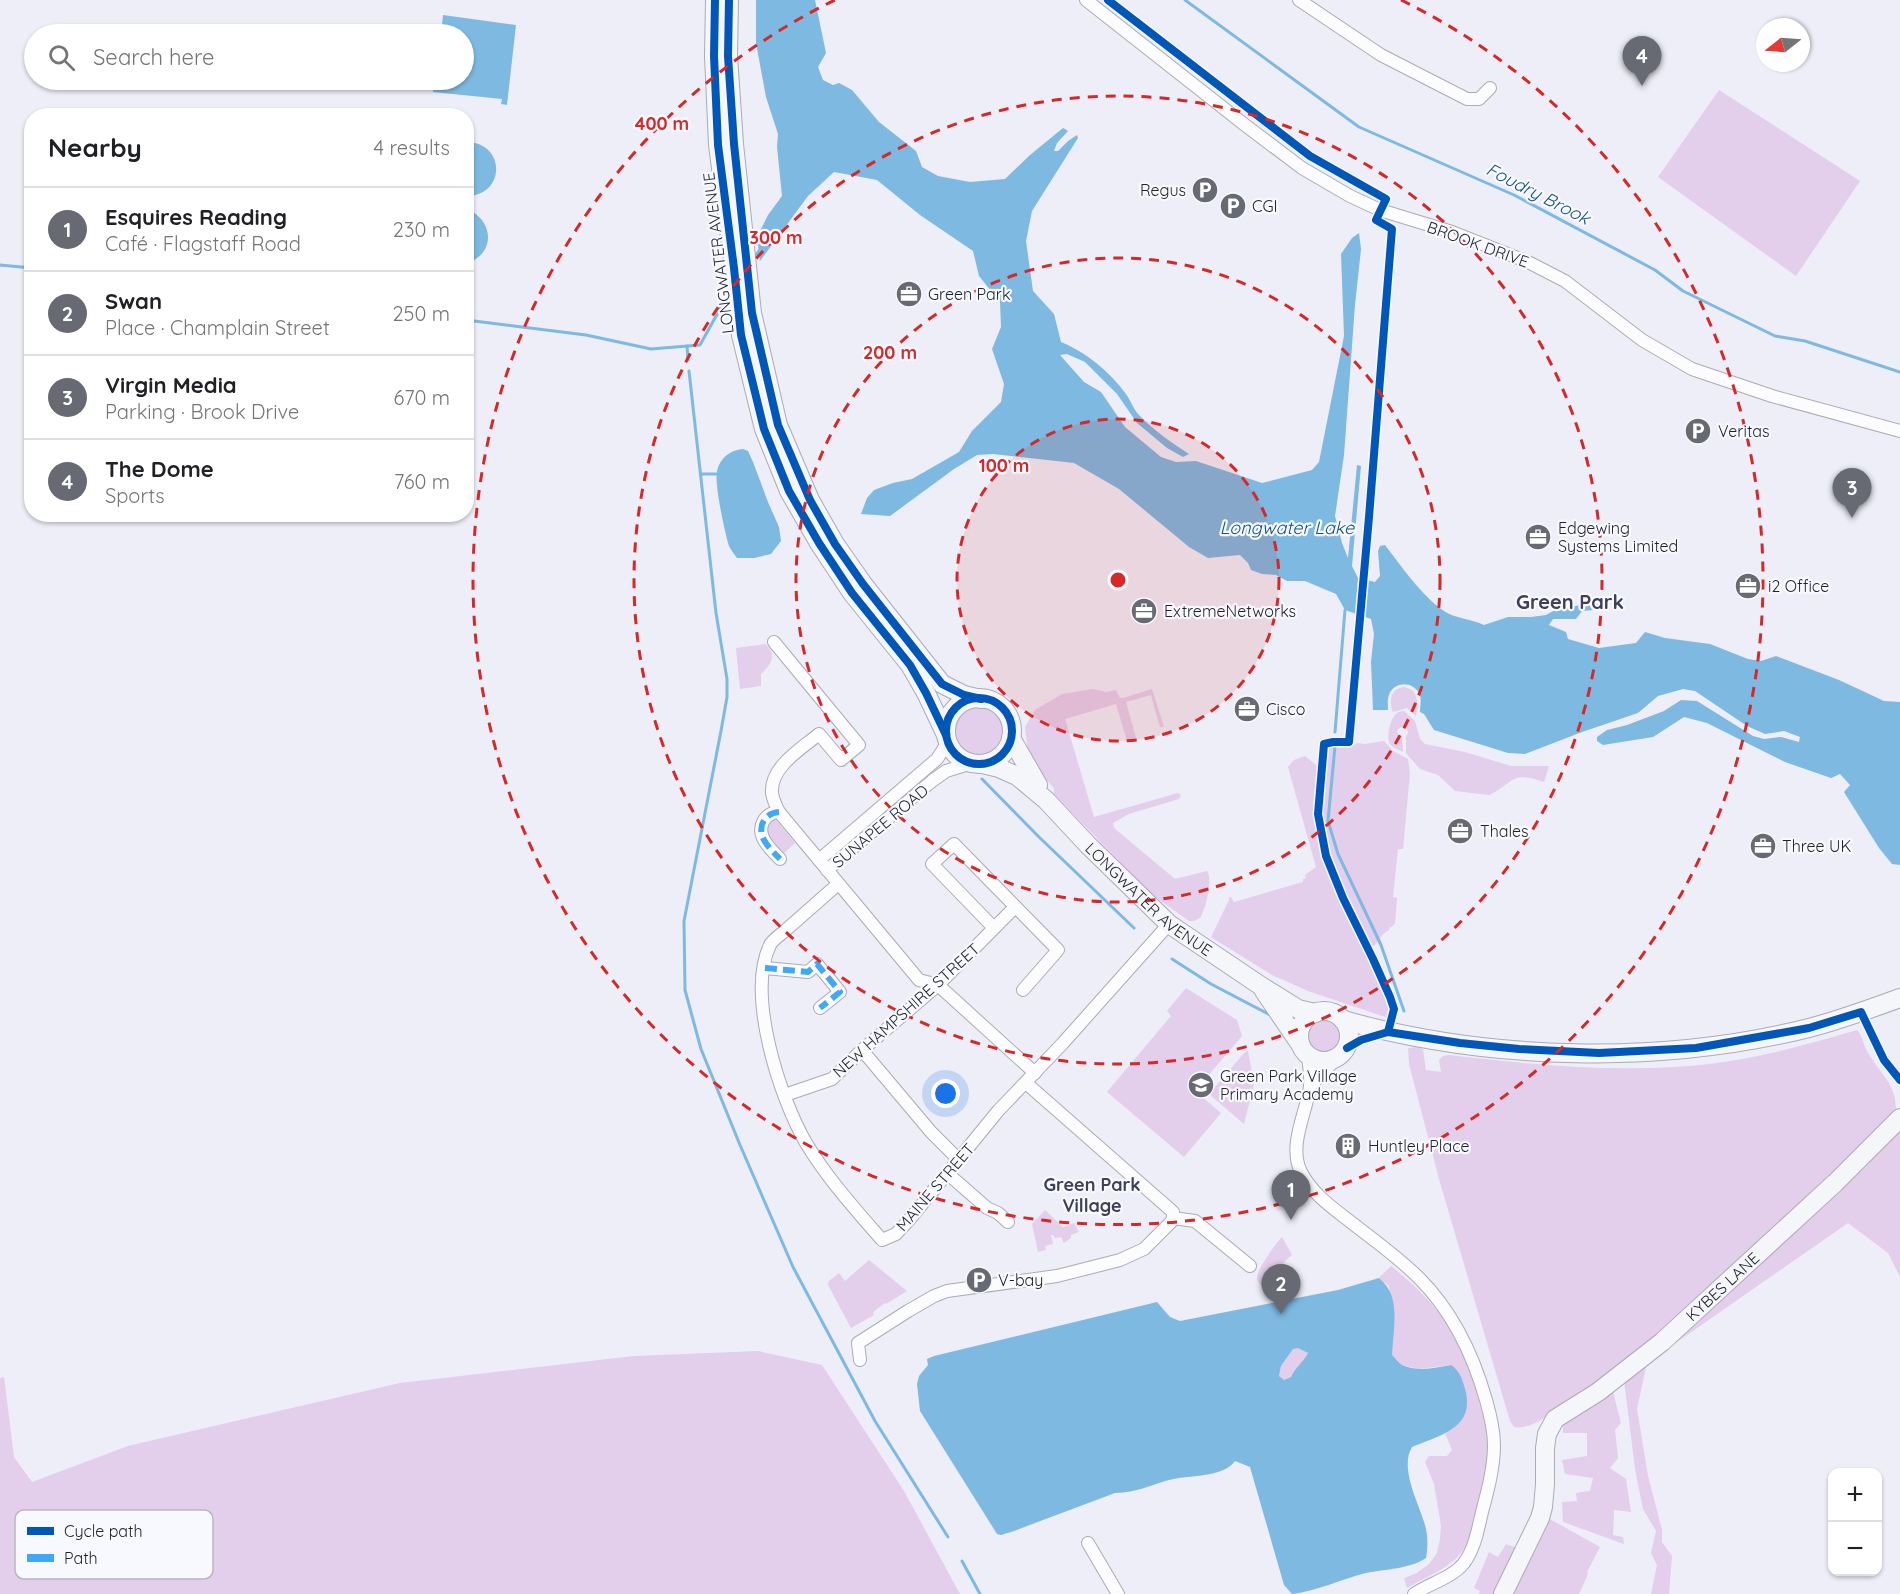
<!DOCTYPE html>
<html lang="en">
<head>
<meta charset="utf-8">
<style>
	body { margin:0; font-family:Quicksand,sans-serif; background:#f6f6f6; color:#202124 }
	.controls { position:absolute; right:18px; bottom:18px; display:grid; overflow:hidden; border-radius:12px; box-shadow:0 2px 4px #0004 }
	.controls button { width:54px; height:54px; display:grid; place-items:center; padding:0; border:0; border-bottom:2px solid #e0e0e0; background:#fff; color:#202124; font:30px sans-serif }
	.compass { position:absolute; left:1756px; top:18px; width:54px; height:54px; border-radius:50%; background:#fff; box-shadow:0 2px 4px #0004; rotate:253deg }
	.you { position:absolute; left:946px; top:1094px; width:21px; height:21px; margin:-15px; border:4px solid #fff; border-radius:50%; background:#1a73e8; box-shadow:0 0 0 9px #1a73e833 }
	.badge { display:grid; place-items:center; width:39px; height:39px; border-radius:50%; background:#676973; color:#fff; font-size:20px; font-weight:700 }
	.pin { position:absolute; translate:-50% -50px; filter:drop-shadow(0 2px 3px #0008) }
	.pin::after { content:''; position:absolute; top:32px; width:21px; height:18px; background:inherit; clip-path:polygon(0 0,100% 0,50% 100%) }
	.list { margin:0; padding:0; list-style:none }
	h2 { display:flex; justify-content:space-between; align-items:center; height:78px; margin:0; padding:0 24px; font-size:26px }
	h2 small { font-size:20px; font-weight:400; color:#757577 }
	.list li { display:grid; grid-template-columns:39px 1fr auto; gap:18px; align-items:center; box-sizing:border-box; height:84px; padding:0 24px; border-top:2px solid #e0e0e0 }
	.list b { display:block; font-size:22px; white-space:nowrap }
	.list p { margin:0; font-size:20px; white-space:nowrap; color:#757577 }
	.list em { font-size:20px; font-style:normal; color:#757577 }
	.icon { flex:none; width:33px; height:33px; fill:none; stroke:currentColor; stroke-width:2; stroke-linecap:round; stroke-linejoin:round }
	.map { position:relative; flex:none; width:1900px; height:1594px; overflow:hidden }
	.search { position:absolute; background:#fff; box-shadow:0 2px 4px #0004; left:24px; top:24px; width:450px; height:66px; display:flex; align-items:center; gap:15px; box-sizing:border-box; padding:0 21px; border-radius:33px; color:#757577; font-size:22px }
	.panel { position:absolute; background:#fff; box-shadow:0 2px 4px #0004; left:24px; top:108px; width:450px; height:414px; border-radius:24px }
	.map>svg:first-child { display:block }
	.green { fill:#e3ceeb }
	.water { fill:#7db9e1; fill-rule:evenodd }
	.lines { fill:none; stroke-linecap:round; stroke-linejoin:round }
	.stream { stroke:#7db9e1; stroke-width:3 }
	.street-casing { stroke:#aaabb5; stroke-width:14 }
	.secondary-casing { stroke:#aaabb5; stroke-width:20 }
	.street { stroke:#fcfcfe; stroke-width:12 }
	.secondary { stroke:#f5f6fa; stroke-width:18 }
	.quiet { stroke:#3fa9f5; stroke-width:6; stroke-dasharray:12 6; stroke-linecap:butt }
	.cycleway-casing { stroke:#f8f9ff; stroke-width:11 }
	.cycleway { stroke:#0057b8; stroke-width:8 }
	.ring { fill:none; stroke:#d62828; stroke-width:3; stroke-dasharray:10 8 }
	.labels { text-anchor:middle; stroke-width:4.5; stroke-linejoin:round; paint-order:stroke }
	.poi-label { font-size:16px; fill:#1f212b; stroke:#f8f9ff; text-anchor:start }
	.street-label { font-size:16px; fill:#1f212b; stroke:#f8f9ff }
	.water-label { font-size:18px; font-style:italic; fill:#135478; stroke:#f8f9ff }
	.neighbourhood-label { font-size:18px; font-weight:bold; fill:#3d4058; stroke:#f8f9ff }
	.quarter-label { font-size:20px; font-weight:bold; fill:#3d4058; stroke:#f8f9ff }
	.key { fill:#f8f9ff; stroke:#b7b8bf; stroke-width:1.5 }
	.key-label { font-size:16px; fill:#1f212b }
	.centre { fill:#d62828; stroke:#f8f9ff; stroke-width:3 }
	.ring-label { font-size:18px; text-anchor:middle; font-weight:bold; fill:#d62828; stroke:#f8f9ff; stroke-width:4.5; stroke-linejoin:round; paint-order:stroke }
</style>
</head>
<body>
<div class="map">
<svg width="1900" height="1594" viewBox="0 0 1900 1594">
	<rect width="100%" height="100%" fill="#edeef8"/>
	<g class="green">
		<path d="M1719,90L1860,181L1796,276L1658,177Z"/>
		<path d="M765,644C778,654 771,665 761,674V686L740,689L736,648Z"/>
		<path d="M1403,687C1419,689 1418,702 1416,716L1407,708L1393,712C1389,702 1390,689 1403,687Z"/>
		<path d="M1093,689L1106,692L1116,690L1120,698H1123L1152,689L1164,727H1160L1151,695L1126,702L1136,738L1127,741L1116,704L1065,719L1094,817L1178,793L1181,795L1179,799L1129,814L1113,823L1114,828L1175,879L1207,871C1213,879 1206,909 1200,918L1194,921H1189L1150,893L1054,794V788L1038,771L1028,752L1025,727L1035,710L1062,694Z"/>
		<circle cx="979" cy="731" r="26"/>
		<path d="M1404,711L1415,721L1420,739L1425,744L1465,752L1511,766H1549L1544,782C1509,770 1515,783 1489,795L1455,791L1438,775L1420,769L1406,753V736L1408,733L1407,728L1401,727L1397,730L1398,735L1402,737L1403,752C1398,749 1393,748 1390,744C1386,738 1390,720 1395,715C1398,711 1400,712 1404,711Z"/>
		<path d="M1384,741L1393,751L1408,759L1410,773L1403,849H1398L1393,897L1397,898L1395,923L1392,927H1390L1389,930C1377,936 1380,946 1368,948C1348,908 1320,859 1318,814C1318,793 1323,766 1325,745L1340,742L1345,747L1350,748L1357,743L1365,744Z"/>
		<path d="M1305,756L1321,769L1317,814L1325,856L1342,899L1369,951L1368,962L1376,966L1390,996L1393,1008L1391,1019L1308,991L1272,975L1211,937L1229,900V897H1231L1234,902L1303,882V879L1306,878L1305,875L1316,867L1288,767L1294,760Z"/>
		<path d="M772,815L795,843L780,857L766,840V820Z"/>
		<path d="M1186,988L1237,1020L1242,1036L1195,1091L1221,1113L1184,1157L1107,1092L1171,1016L1167,1011Z"/>
		<circle cx="1323" cy="1036" r="20"/>
		<path d="M1857,1030C1863,1037 1863,1044 1867,1051C1881,1076 1900,1086 1895,1118L1831,1195L1865,1168L1900,1126V1277L1888,1253L1848,1223L1647,1363L1637,1409L1648,1476L1662,1530V1542L1672,1556L1669,1594H1651L1657,1565L1651,1553L1656,1531L1643,1509L1635,1469L1624,1380L1612,1388L1621,1423L1615,1430L1618,1458L1610,1468L1626,1479L1631,1512L1614,1510L1613,1535L1623,1537L1624,1544L1563,1522L1562,1502L1577,1501L1576,1493L1590,1491L1593,1478L1565,1474L1562,1460L1587,1456V1433H1563L1562,1407C1548,1415 1531,1430 1514,1427L1510,1421L1439,1179L1409,1064L1408,1048L1418,1047L1423,1049L1426,1070L1441,1072L1439,1060L1443,1056L1449,1055C1535,1065 1623,1074 1710,1064C1759,1058 1809,1044 1857,1030Z"/>
		<path d="M1248,1051L1254,1084L1244,1124L1209,1094L1245,1052Z"/>
		<path d="M1045,1210L1063,1227L1074,1223L1079,1232L1071,1235V1238L1064,1243L1061,1237L1055,1238L1053,1235H1051L1053,1244L1045,1246L1046,1250L1038,1252L1032,1224Z"/>
		<path d="M1282,1237L1292,1255L1286,1260L1266,1286H1262C1259,1283 1257,1282 1257,1277C1257,1270 1276,1243 1282,1237Z"/>
		<path d="M869,1260L907,1291L886,1304L885,1303L873,1312L874,1315L851,1328L828,1285L829,1281L839,1273L845,1281Z"/>
		<path d="M1391,1266C1439,1304 1465,1342 1479,1402C1483,1417 1488,1432 1487,1447C1487,1464 1484,1481 1480,1497C1476,1516 1473,1537 1461,1553C1447,1570 1425,1577 1407,1588L1404,1578L1417,1573L1429,1564L1437,1553L1440,1539L1441,1526L1434,1484L1425,1462L1429,1456H1447L1452,1450L1445,1433L1454,1428L1451,1365L1418,1369L1402,1365L1391,1355L1389,1286L1379,1278Z"/>
		<path d="M1298,1347L1308,1353C1303,1363 1295,1367 1291,1377L1284,1380L1279,1376L1281,1366L1293,1349Z"/>
		<path d="M758,1351L822,1365L904,1491L960,1594H0V1378L4,1377L14,1457L32,1482L128,1446L400,1383L634,1356Z"/>
		<path d="M1548,1518L1600,1547L1587,1572L1588,1574L1579,1594H1479L1480,1591L1474,1588L1489,1552L1498,1557L1506,1544L1517,1548Z"/>
	</g>
	<g class="water">
		<path d="M756,0H815L826,53L818,67L823,80L833,85L839,83L852,90L879,122L916,151L922,167L938,176L970,182L1005,179L1030,155L1063,128L1068,131L1057,143L1054,151H1058L1068,141L1077,135L1078,138L1032,211L1026,241L1033,291L1054,314L1061,342C1086,352 1110,372 1126,394C1131,401 1134,411 1141,417C1155,431 1172,443 1189,454L1183,457L1167,448L1137,423L1117,394L1085,362L1067,354L1060,355L1084,382L1101,392L1125,427L1161,457L1176,462L1196,461L1262,483L1312,470L1319,462L1344,336L1341,254L1352,238L1359,233L1361,249L1355,305L1344,455L1335,516L1342,543L1348,558L1357,465L1361,466L1352,566L1358,578L1375,582L1380,576L1378,551L1380,546L1385,545C1401,566 1422,596 1444,611C1456,619 1472,619 1484,625L1508,617H1531L1546,615L1557,609L1581,605L1599,604L1606,609L1582,611L1576,619H1553L1549,625L1566,632L1568,639L1599,648L1636,643L1645,632L1665,638L1710,644L1748,659L1761,661L1776,656L1839,680L1884,701L1900,702V865L1892,864L1879,848L1844,792L1850,785L1840,774L1831,778L1785,762L1707,723L1684,717L1653,737L1603,745L1597,741V737L1607,730L1627,725L1664,711L1681,700L1697,701L1753,736L1764,739L1781,737L1799,742L1800,737L1784,731L1765,734L1747,726L1695,691L1683,689L1658,696L1638,713L1582,732L1525,754L1508,753L1434,730L1424,714L1420,712C1420,706 1422,699 1419,693C1412,680 1393,682 1389,695C1387,700 1388,705 1388,710H1373L1371,662L1374,634L1371,619L1345,610L1336,594L1324,589L1305,581H1287L1276,575L1262,574L1251,570L1248,563L1240,555L1208,558L1189,547L1119,489L1074,463L993,454L977,455L954,469L890,516L861,514L867,498L874,490L893,483L912,479L959,452L972,431L1001,402L1004,384L992,349L1001,327L1000,302L979,276L973,251L920,215L877,180L834,172L808,196L760,261L757,237L768,215L782,196L777,147L778,134L766,97L756,43Z"/>
		<path d="M443,15L516,25L507,105L501,104L502,99L433,92L435,80H464V34H441Z"/>
		<path d="M467,142C506,143 506,196 466,196Z"/>
		<path d="M467,209C494,220 496,254 467,263Z"/>
		<path d="M743,449L748,451L753,462L768,502L779,527L781,541L771,554L754,558H737C734,554 731,550 729,546C725,534 714,482 717,471C720,458 730,450 743,449Z"/>
		<path d="M1379,1278C1402,1296 1393,1329 1392,1355C1395,1358 1399,1363 1402,1365C1417,1372 1436,1368 1451,1365C1460,1371 1462,1379 1465,1389C1476,1428 1441,1435 1412,1447C1399,1468 1419,1504 1425,1525C1428,1535 1428,1548 1426,1558C1409,1569 1386,1569 1366,1573C1341,1579 1318,1591 1292,1594L1284,1585L1250,1467L1235,1461C1223,1478 1187,1475 1169,1480C1148,1486 1138,1492 1115,1493L1011,1532L1001,1535L997,1534L920,1411L917,1384L919,1376L928,1365L927,1359L934,1356L1157,1302L1170,1317L1180,1321L1338,1290ZM1298,1348L1308,1353C1303,1363 1295,1367 1291,1377L1284,1380L1279,1376L1281,1366L1293,1349Z"/>
	</g>
	<g class="lines">
		<g class="stream">
			<path d="M1185,0L1359,127L1514,195L1655,270L1683,291L1775,336L1805,341L1900,372"/>
			<path d="M753,259L759,251"/>
			<path d="M0,265L32,268"/>
			<path d="M466,320L586,335L651,349L700,345L730,291"/>
			<path d="M687,346L688,360"/>
			<path d="M689,371L716,613L727,679V697L721,731L684,921L685,990L701,1049L740,1145L793,1267L875,1421L948,1537"/>
			<path d="M701,474H716"/>
			<path d="M1335,732L1345,610"/>
			<path d="M1335,746L1328,821L1338,854L1381,945L1404,1011"/>
			<path d="M982,779L1039,837L1134,928"/>
			<path d="M1172,959L1211,984L1272,1016"/>
			<path d="M962,1561L980,1594"/>
		</g>
		<defs>
			<g id="street">
				<path d="M1086,0L1245,125L1302,168L1350,196L1380,210L1452,232L1528,262L1565,281L1642,340L1692,369L1772,396L1900,431"/>
				<path d="M1299,0L1381,55L1467,99H1479L1490,88"/>
				<path d="M774,642L859,745L841,760L819,734C801,749 770,767 772,793C773,800 776,806 779,812L919,980L938,985L1035,1073"/>
				<path d="M779,812C764,813 757,827 764,840C768,847 774,853 780,859"/>
				<path d="M819,860L937,759L948,742"/>
				<path d="M827,870L932,781L946,771L972,763"/>
				<path d="M838,884C821,899 804,914 787,929C782,934 773,939 770,945C746,995 780,1098 806,1143C827,1178 855,1209 882,1240L896,1234L909,1220L998,1111L1063,1043L1169,924"/>
				<path d="M994,928L932,864L954,844L1058,950L1023,990"/>
				<path d="M765,968L808,972L817,964L840,992L820,1008"/>
				<path d="M862,1050L931,1132L959,1160"/>
				<path d="M1308,1056C1309,1066 1311,1077 1310,1087C1306,1113 1288,1146 1301,1172C1312,1194 1333,1208 1352,1223C1374,1240 1398,1257 1419,1278C1453,1312 1473,1354 1486,1400C1490,1414 1494,1430 1494,1445C1494,1467 1488,1490 1482,1512C1478,1529 1475,1548 1464,1563C1452,1578 1430,1583 1414,1594"/>
				<path d="M1310,1086L1337,1058"/>
				<path d="M785,1095L832,1079L862,1050L938,985L1015,907"/>
				<path d="M947,1173L987,1208L998,1213L1008,1222"/>
				<path d="M1173,1218L1195,1221L1250,1266"/>
				<path d="M860,1360L858,1343L908,1311L934,1296L947,1291L1057,1276L1120,1260L1144,1249L1171,1222L1173,1218V1212L1026,1083"/>
				<path d="M1088,1543L1118,1594"/>
			</g>
			<g id="secondary">
				<path d="M715,0L714,56L718,145L734,268L741,335L764,429L789,491L819,543L852,593L910,665L926,693L946,735"/>
				<path d="M729,0L728,56L734,144L752,313L778,425L810,500L835,544L863,584L942,684L964,695L981,699"/>
				<circle cx="979" cy="731" r="33"/>
				<path d="M1011,738L1038,785"/>
				<path id="s1" d="M982,764L999,768L1017,776L1046,800L1088,845L1169,924L1261,986L1298,1009L1315,1013"/>
				<path d="M1264,991L1300,1044"/>
				<circle cx="1324" cy="1036" r="25"/>
				<path d="M1343,1020C1491,1061 1660,1065 1809,1028C1840,1020 1870,1009 1900,998"/>
				<path id="s2" d="M1503,1594L1540,1518L1543,1507L1545,1484V1448L1547,1434L1555,1419L1598,1392L1662,1342L1835,1183L1900,1118"/>
			</g>
		</defs>
		<use href="#street" class="street-casing"/>
		<use href="#secondary" class="secondary-casing"/>
		<use href="#street" class="street"/>
		<use href="#secondary" class="secondary"/>
		<g class="quiet">
			<path d="M779,812C764,813 757,827 764,840C768,847 774,853 780,859"/>
			<path d="M765,968L808,972L817,964L840,992L820,1008"/>
		</g>
		<defs>
			<g id="cycleway">
				<path d="M715,0L714,56L718,145L734,268L741,335L764,429L789,491L819,543L852,593L910,665L926,693L946,735"/>
				<path d="M729,0L728,56L734,144L752,313L778,425L810,500L835,544L863,584L942,684L964,695L981,699"/>
				<path d="M1108,0L1310,156L1386,199L1376,220L1392,229L1369,517L1349,742H1333L1324,744L1318,814L1326,856L1343,898L1373,959L1390,997L1394,1009L1388,1032"/>
				<circle cx="979" cy="731" r="33"/>
				<path d="M1347,1048L1361,1040L1388,1032L1460,1043L1519,1049L1599,1053L1696,1048L1809,1028L1861,1012L1884,1060L1900,1080"/>
			</g>
		</defs>
		<use href="#cycleway" class="cycleway-casing"/>
		<use href="#cycleway" class="cycleway"/>
	</g>
	<circle cx="1118" cy="580" r="161" fill="#d62828" fill-opacity=".12"/>
	<g class="ring">
		<circle cx="1118" cy="580" r="161"/>
		<circle cx="1118" cy="580" r="322"/>
		<circle cx="1118" cy="580" r="484"/>
		<path d="M1401 0A645 645 0 1 1 835 0"/>
	</g>
	<defs>
		<symbol id="parking-disc" viewBox="-11 -11 22 22"><circle r="9.5" fill="#676973" stroke="#f8f9ff"/><path d="M-3.5-5.5H1a3.5 3.5 0 0 1 0 7H-1V5.5H-3.5ZM-1-3.4V-.6H.8a1.4 1.4 0 0 0 0-2.8Z" fill="#fff"/></symbol>
		<symbol id="office-disc" viewBox="-11 -11 22 22"><circle r="9.5" fill="#676973" stroke="#f8f9ff"/><path d="M-6-3h4V-5.5h4V-3h4V5H-6ZM-1-4.5V-3h2v-1.5ZM-6 0V1H6V0Z" fill="#fff"/></symbol>
		<symbol id="school-disc" viewBox="-11 -11 22 22"><circle r="9.5" fill="#676973" stroke="#f8f9ff"/><path d="M0-5L7-2L0 1L-7-2ZM-4 1L0 2.5L4 1V4Q0 6-4 4Z" fill="#fff"/></symbol>
		<symbol id="building-disc" viewBox="-11 -11 22 22"><circle r="9.5" fill="#676973" stroke="#f8f9ff"/><path d="M-4-6H4V6H1V3H-1V6H-4ZM-2.5-4.3h1.7v1.8h-1.7ZM.8-4.3h1.7v1.8H.8ZM-2.5-1h1.7V.8h-1.7ZM.8-1h1.7V.8H.8Z" fill="#fff"/></symbol>
	</defs>
	<g fill-rule="evenodd">
		<use href="#parking-disc" x="1190" y="175" width="30" height="30"/>
		<use href="#parking-disc" x="1218" y="191" width="30" height="30"/>
		<use href="#office-disc" x="894" y="279" width="30" height="30"/>
		<use href="#parking-disc" x="1683" y="416" width="30" height="30"/>
		<use href="#office-disc" x="1523" y="522" width="30" height="30"/>
		<use href="#office-disc" x="1733" y="571" width="30" height="30"/>
		<use href="#office-disc" x="1129" y="596" width="30" height="30"/>
		<use href="#office-disc" x="1232" y="694" width="30" height="30"/>
		<use href="#office-disc" x="1445" y="816" width="30" height="30"/>
		<use href="#office-disc" x="1748" y="831" width="30" height="30"/>
		<use href="#school-disc" x="1186" y="1070" width="30" height="30"/>
		<use href="#building-disc" x="1333" y="1131" width="30" height="30"/>
		<use href="#parking-disc" x="964" y="1265" width="30" height="30"/>
	</g>
	<g class="labels">
		<g class="poi-label">
			<text x="1186" y="196" text-anchor="end">Regus</text>
			<text x="1252" y="212">CGI</text>
			<text x="928" y="300">Green Park</text>
			<text x="1718" y="437">Veritas</text>
			<text x="1558" y="534">Edgewing<tspan x="1558" dy="18">Systems Limited</tspan></text>
			<text x="1768" y="592">i2 Office</text>
			<text x="1164" y="617">ExtremeNetworks</text>
			<text x="1266" y="715">Cisco</text>
			<text x="1480" y="837">Thales</text>
			<text x="1782" y="852">Three UK</text>
			<text x="1220" y="1082">Green Park Village<tspan x="1220" dy="18">Primary Academy</tspan></text>
			<text x="1368" y="1152">Huntley Place</text>
			<text x="998" y="1286">V-bay</text>
		</g>
		<g class="street-label">
			<text transform="translate(1478 244) rotate(20)" y="6">BROOK DRIVE</text>
			<text transform="translate(718 253) rotate(-97)" y="6">LONGWATER AVENUE</text>
			<text transform="translate(880 826) rotate(-40)" y="6">SUNAPEE ROAD</text>
			<text dy="6" stroke="none"><textPath href="#s1" startOffset="218">LONGWATER AVENUE</textPath></text>
			<text transform="translate(906 1010) rotate(-42)" y="6">NEW HAMPSHIRE STREET</text>
			<text transform="translate(935 1187) rotate(-49)" y="6">MAINE STREET</text>
			<text dy="6" stroke="none"><textPath href="#s2" startOffset="400">KYBES LANE</textPath></text>
		</g>
		<g class="water-label">
			<text transform="translate(1538 194) rotate(27)" y="6">Foudry Brook</text>
			<text x="1287" y="534">Longwater Lake</text>
		</g>
		<g class="neighbourhood-label">
			<text x="1092" y="1191">Green Park<tspan x="1092" dy="21">Village</tspan></text>
		</g>
		<g class="quarter-label">
			<text x="1570" y="609">Green Park</text>
		</g>
	</g>
	<rect x="15" y="1510" width="198" height="69" rx="9" class="key"/>
	<rect x="27" y="1527" width="27" height="8" fill="#0057b8"/>
	<rect x="27" y="1554" width="27" height="8" fill="#3fa9f5"/>
	<g class="key-label">
		<text x="64" y="1537">Cycle path</text>
		<text x="64" y="1564">Path</text>
	</g>
	<circle cx="1118" cy="580" r="9" class="centre"/>
	<g class="ring-label">
		<text x="662" y="130">400 m</text>
		<text x="776" y="244">300 m</text>
		<text x="890" y="359">200 m</text>
		<text x="1004" y="472">100 m</text>
	</g>
</svg>
<div class="controls">
<button>+</button>
<button>−</button>
</div>
<svg class="compass" viewBox="-18 -18 36 36"><path d="M0-13l5 13h-10z" fill="#e53935"/><path d="M0 13l5-13h-10z" fill="#757577"/></svg>
<div class="you"></div>
<div class="pin badge" style="left:1291px;top:1220px">1</div>
<div class="pin badge" style="left:1281px;top:1314px">2</div>
<div class="pin badge" style="left:1852px;top:518px">3</div>
<div class="pin badge" style="left:1642px;top:86px">4</div>
<div class="search"><svg class="icon" aria-label="search" viewBox="0 0 24 24"><circle cx="10" cy="10" r="6"/><path d="M15 15l6 6"/></svg>Search here</div>
<section class="panel">
<h2>Nearby<small>4 results</small></h2>
<ul class="list">
<li><span class="badge">1</span><div><b>Esquires Reading</b><p>Café · Flagstaff Road</p></div><em>230 m</em></li>
<li><span class="badge">2</span><div><b>Swan</b><p>Place · Champlain Street</p></div><em>250 m</em></li>
<li><span class="badge">3</span><div><b>Virgin Media</b><p>Parking · Brook Drive</p></div><em>670 m</em></li>
<li><span class="badge">4</span><div><b>The Dome</b><p>Sports</p></div><em>760 m</em></li>
</ul>
</section>
</div>
</body>
</html>
